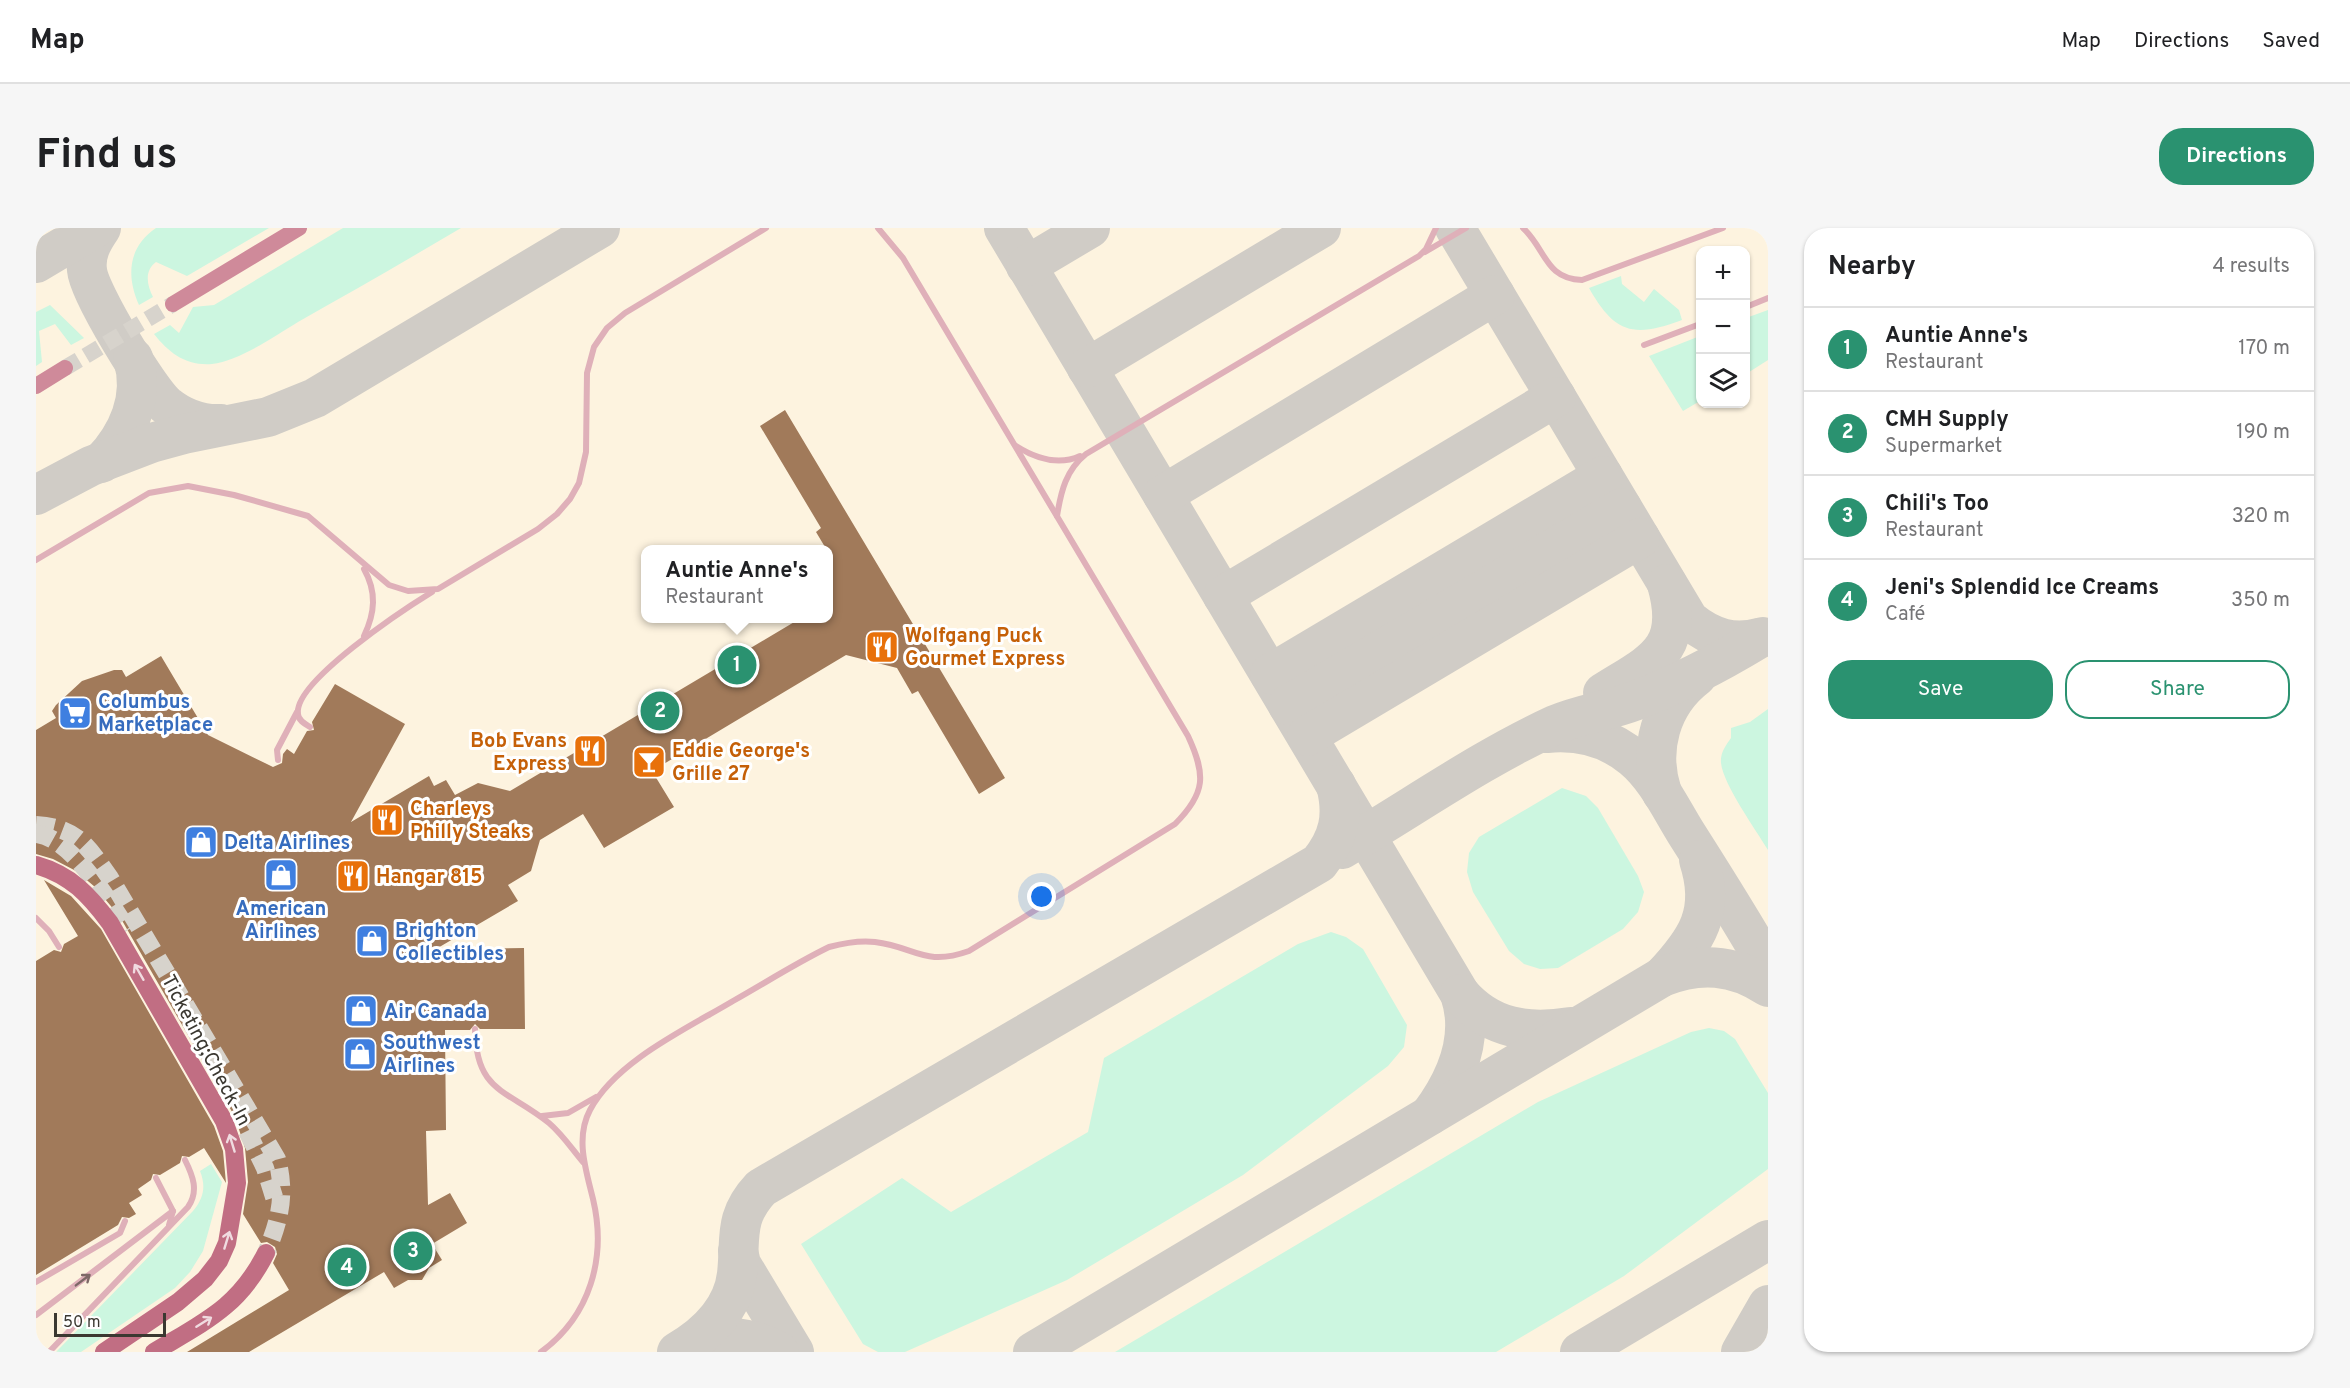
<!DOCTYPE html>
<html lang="en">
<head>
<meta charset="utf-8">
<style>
	body { margin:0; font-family:Overpass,sans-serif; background:#f6f6f6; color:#202124 }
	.controls { position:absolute; right:18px; top:18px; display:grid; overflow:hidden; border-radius:12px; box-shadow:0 2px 4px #0004 }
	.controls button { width:54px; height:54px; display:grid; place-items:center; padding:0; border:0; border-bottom:2px solid #e0e0e0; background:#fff; color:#202124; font:30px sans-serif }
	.scale { position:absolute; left:18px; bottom:15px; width:112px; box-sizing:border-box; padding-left:6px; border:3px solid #3b3831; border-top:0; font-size:16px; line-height:21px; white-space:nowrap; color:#3b3831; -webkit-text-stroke:4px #fff; paint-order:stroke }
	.you { position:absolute; left:1006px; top:669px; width:21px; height:21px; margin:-15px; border:4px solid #fff; border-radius:50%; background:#1a73e8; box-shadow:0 0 0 9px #1a73e833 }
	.badge { display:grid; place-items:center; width:39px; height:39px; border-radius:50%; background:#2a9270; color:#fff; font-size:20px; font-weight:700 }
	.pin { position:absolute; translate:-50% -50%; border:3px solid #fff; box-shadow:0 2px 6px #0006 }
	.popup { position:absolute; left:605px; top:317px; width:192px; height:78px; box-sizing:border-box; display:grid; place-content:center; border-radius:12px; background:#fff; filter:drop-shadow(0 2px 4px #0005); font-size:20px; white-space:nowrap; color:#757577 }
	.popup b { font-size:22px; color:#202124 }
	.popup::after { content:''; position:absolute; left:50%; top:100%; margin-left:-12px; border:12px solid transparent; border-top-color:#fff }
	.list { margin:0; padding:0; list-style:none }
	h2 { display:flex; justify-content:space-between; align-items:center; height:78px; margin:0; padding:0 24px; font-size:26px }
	h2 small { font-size:20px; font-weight:400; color:#757577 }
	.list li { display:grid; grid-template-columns:39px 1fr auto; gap:18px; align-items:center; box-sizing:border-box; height:84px; padding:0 24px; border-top:2px solid #e0e0e0 }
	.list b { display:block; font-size:22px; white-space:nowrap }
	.list p { margin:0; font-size:20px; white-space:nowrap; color:#757577 }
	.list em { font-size:20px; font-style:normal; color:#757577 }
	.actions { display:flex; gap:12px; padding:18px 24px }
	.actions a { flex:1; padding:14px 0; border:2px solid #2a9270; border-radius:24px; text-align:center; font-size:21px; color:#2a9270 }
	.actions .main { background:#2a9270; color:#fff }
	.icon { flex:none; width:33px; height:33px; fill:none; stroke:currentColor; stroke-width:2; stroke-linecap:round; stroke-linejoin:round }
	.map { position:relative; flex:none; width:1732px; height:1124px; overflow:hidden; border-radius:24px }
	header { display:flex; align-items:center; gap:36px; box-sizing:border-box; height:84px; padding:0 30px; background:#fff; border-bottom:2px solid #e0e0e0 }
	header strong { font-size:28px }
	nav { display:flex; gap:33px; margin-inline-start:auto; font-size:21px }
	.intro { display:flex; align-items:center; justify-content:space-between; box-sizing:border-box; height:144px; padding:0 36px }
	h1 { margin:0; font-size:42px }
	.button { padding:15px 27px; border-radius:24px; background:#2a9270; color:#fff; font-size:21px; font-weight:700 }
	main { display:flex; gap:36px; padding:0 36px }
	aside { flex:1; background:#fff; border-radius:24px; box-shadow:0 2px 4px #0004 }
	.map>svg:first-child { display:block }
	.built { fill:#fdf3df; fill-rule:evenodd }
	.green { fill:#ccf6e0 }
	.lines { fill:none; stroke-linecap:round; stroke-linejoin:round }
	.taxiway { stroke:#d0ccc6; stroke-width:40 }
	.building { fill:#a17a5a }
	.secondary-tunnel { stroke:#d7d3cc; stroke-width:16; stroke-dasharray:16 8; stroke-linecap:butt }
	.primary-tunnel { stroke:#d7d3cc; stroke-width:18; stroke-dasharray:18 9; stroke-linecap:butt }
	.lane { stroke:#dfb0b9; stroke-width:6 }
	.secondary { stroke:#cf8a9a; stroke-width:16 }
	.primary { stroke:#c16e83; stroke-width:18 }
	.oneway { stroke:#f0dbe0 }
	.oneway2 { stroke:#7d6867 }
	.labels { text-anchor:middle; stroke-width:6; stroke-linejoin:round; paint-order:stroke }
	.food-label { font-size:20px; font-weight:bold; fill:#c56008; stroke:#fff; text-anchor:start }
	.shop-label { font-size:20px; font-weight:bold; fill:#366cbe; stroke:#fff; text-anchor:start }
	.street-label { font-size:20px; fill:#3b3831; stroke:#fff }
</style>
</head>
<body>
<header>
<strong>Map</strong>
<nav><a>Map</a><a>Directions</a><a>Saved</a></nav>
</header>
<div class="intro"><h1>Find us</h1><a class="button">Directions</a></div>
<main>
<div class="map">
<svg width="1732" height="1124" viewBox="0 0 1732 1124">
	<rect width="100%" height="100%" fill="#fefaf3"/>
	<path class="built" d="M0,0H1732V1124H0ZM1664,22H1710V176H1664ZM610,322H792V390H610Z"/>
	<g class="green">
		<path d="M120,0H233L151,48L120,34C108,43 111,57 117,69L103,77C90,48 92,19 120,0Z"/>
		<path d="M307,0H425C371,32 317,63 262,94C239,108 203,133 176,136C150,138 133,125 118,106L134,97L143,105L157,79L178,77Z"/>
		<path d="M1585,48L1586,56L1608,74L1618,61L1643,82L1646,92C1598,110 1579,106 1553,60Z"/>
		<path d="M14,77L48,110L35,117L19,96L3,103L6,134L0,138V84Z"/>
		<path d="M1732,82V132L1710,146V90Z"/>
		<path d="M1664,108V173L1647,183L1613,128Z"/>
		<path d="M1732,481V622C1720,602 1687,556 1685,535C1684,525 1690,517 1695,510V500L1714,494Z"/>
		<path d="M1526,560L1550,568L1562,580L1602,648L1608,664L1602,684L1587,701L1522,740L1504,741L1488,736L1473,723L1437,664L1431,644L1433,625L1443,609Z"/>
		<path d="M1295,704L1310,709L1327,721L1371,797L1368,819L1352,838L1207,947L1031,1052L869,1124H842L827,1116L765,1016L866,950L915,984L1052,904L1068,830L1262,716Z"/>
		<path d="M1673,800L1688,803L1699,811L1732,865V941L1588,1048L1460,1124H1079L1502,874L1655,804Z"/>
		<path d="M175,936L186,954L167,1023L154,1044L139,1060L45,1124H20L157,983C168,970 170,958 164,943Z"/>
	</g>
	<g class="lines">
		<g class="taxiway">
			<path d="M65,0C56,13 49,26 51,42C53,65 112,161 130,177C146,190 164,197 185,196"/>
			<path d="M968,0L1424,766C1439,810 1420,852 1394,887"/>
			<path d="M1419,0L1653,392C1676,411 1698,417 1727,409"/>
			<path d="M0,35L59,0"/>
			<path d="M990,38L1054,0"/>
			<path d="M1051,140L1285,0"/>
			<path d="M65,235C92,207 109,169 97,130"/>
			<path d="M0,267L55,238L115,215L148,206L232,189L279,170L564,0"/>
			<path d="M1127,267L1459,67"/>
			<path d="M1187,368L1520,169"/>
			<path d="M1234,446L1567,248"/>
			<path d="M1567,465C1616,434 1650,423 1631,356"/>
			<path d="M1252,477L1586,280"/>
			<path d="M1511,505C1542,502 1572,509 1597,530C1620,549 1634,579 1650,605C1678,649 1706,693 1732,739"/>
			<path d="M1271,508L1604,310"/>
			<path d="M1626,565C1612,522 1624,476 1661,448"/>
			<path d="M1306,621C1376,580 1445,531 1519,497C1544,486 1572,483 1598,473C1643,456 1683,435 1724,410"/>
			<path d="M1626,749C1661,712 1680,684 1663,632"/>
			<path d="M1424,766C1454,801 1492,806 1535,799"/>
			<path d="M702,1023L705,1036L758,1124"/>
			<path d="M650,1119C681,1106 714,1107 743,1124"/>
			<path d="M641,1124C670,1107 697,1081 701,1046C705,1010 697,990 725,960L1283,635C1303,610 1308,588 1300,557"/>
			<path d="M997,1124L1626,749C1663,734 1698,736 1732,759"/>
			<path d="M1544,1124L1732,1012"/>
			<path d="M1705,1124L1732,1077"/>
		</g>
	</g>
	<g class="building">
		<path d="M749,182L969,550L943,566L882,463L876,466L861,440L810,427L616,543L638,579L568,620L547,586L504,612L495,643L472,657L482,673L400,721L488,720L489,801H444L439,796L434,802H409L410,902L390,903L392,977L414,965L431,995L396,1016L406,1032L393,1040L386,1052H372L358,1060L348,1044L213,1124H151L253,1062L237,1035L241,1026L239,1019L231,1014L225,1015L207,986L212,954L209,920L199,889L84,689L59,659L40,643L17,631L0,626V502L20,490L16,483L20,477L46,453L78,442H86L90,449L125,428L172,507L237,539L246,535L247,526L251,521L258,526L271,503L278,502L276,494L299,456L369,496L315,594L393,548L398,558L410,552L419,567L442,555L474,563L765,390H792V340L795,329L780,304L785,300L724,198Z"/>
		<path d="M8,652L35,668L65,701L178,898L187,923L190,955L168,920L153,929L146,928L144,935L124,947L117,946L115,952L102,961L106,967L93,975L100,986L93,990L86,989L82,997L0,1047V733L18,722L25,724L28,716L42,708Z"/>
	</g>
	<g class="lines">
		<path class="secondary-tunnel" d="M29,140L137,76"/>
		<g class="primary-tunnel">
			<path d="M0,597C41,599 52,619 74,650L241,931C250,966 244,992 230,1025"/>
			<path d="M0,606C35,609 73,673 92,702"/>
			<path d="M211,903L229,940L239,972"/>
		</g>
		<g class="lane">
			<path d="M1487,0C1510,21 1509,51 1546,52L1687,0"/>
			<path d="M1389,24L1430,0"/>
			<path d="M1710,79L1732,70"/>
			<path d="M1608,117L1664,96"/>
			<path d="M980,218C999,230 1022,238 1044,228"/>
			<path d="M1021,288C1025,263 1030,242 1050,226L1383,28L1390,21L1400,0"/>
			<path d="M0,332L113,265L152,258L198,267L272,288L353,357L372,363L402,361L502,301L521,286L534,271L543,255L550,224L551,145L558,119L571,100L589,85L730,0"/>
			<path d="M328,408C339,385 341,364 328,341"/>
			<path d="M274,499C269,496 262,492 262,486C257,454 370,380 396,364"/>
			<path d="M242,532L241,522L261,484"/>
			<path d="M0,690L13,703L23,719"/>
			<path d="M439,801C440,865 471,861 513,895C526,906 536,921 547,934"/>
			<path d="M506,888L532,885L560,869"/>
			<path d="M120,950L137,983L133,997"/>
			<path d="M0,1054L84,1005L89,993"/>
			<path d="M0,1087L137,983"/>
			<path d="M13,1124L152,979C163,963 157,948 149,932"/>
			<path d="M505,1124C554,1088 571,1030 557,971C550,942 539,910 554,882C580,833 652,800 697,773C729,755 760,735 793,719C808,715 823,712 839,714C880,719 888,739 933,723L1139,596C1170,565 1170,547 1152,508L867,30L842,0"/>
		</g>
		<g class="secondary">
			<path d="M137,76L263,0"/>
			<path d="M0,158L29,140"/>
		</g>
		<g class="primary">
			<path d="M0,637C35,647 53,667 74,695L188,893L198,921L201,955L191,1015L183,1033L169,1051L142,1074L68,1124"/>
			<path d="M118,1124C168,1094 203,1079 230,1025"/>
		</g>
	</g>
	<defs><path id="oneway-shaft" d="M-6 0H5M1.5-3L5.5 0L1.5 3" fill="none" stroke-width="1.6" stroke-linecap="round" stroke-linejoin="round" transform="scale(1.5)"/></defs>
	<g class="oneway">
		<use href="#oneway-shaft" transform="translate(103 744) rotate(-120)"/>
		<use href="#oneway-shaft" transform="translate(196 915) rotate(-107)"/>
		<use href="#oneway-shaft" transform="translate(191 1012) rotate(-73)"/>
		<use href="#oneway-shaft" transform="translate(168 1094) rotate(-32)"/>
	</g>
	<use class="oneway2" href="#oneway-shaft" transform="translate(47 1052) rotate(-37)"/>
	<defs>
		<symbol id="restaurant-square" viewBox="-11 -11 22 22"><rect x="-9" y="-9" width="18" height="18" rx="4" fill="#e8710a" stroke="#fff"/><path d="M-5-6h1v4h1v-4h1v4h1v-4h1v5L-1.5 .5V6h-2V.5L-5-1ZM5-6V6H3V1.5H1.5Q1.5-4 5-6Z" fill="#fff"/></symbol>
		<symbol id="supermarket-square" viewBox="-11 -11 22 22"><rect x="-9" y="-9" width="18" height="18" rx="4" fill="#3f7fe0" stroke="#fff"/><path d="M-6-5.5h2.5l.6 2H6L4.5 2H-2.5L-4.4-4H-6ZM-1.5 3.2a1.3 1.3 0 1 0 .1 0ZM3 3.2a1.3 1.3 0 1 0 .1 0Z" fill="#fff"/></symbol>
		<symbol id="bar-square" viewBox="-11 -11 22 22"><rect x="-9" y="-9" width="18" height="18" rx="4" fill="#e8710a" stroke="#fff"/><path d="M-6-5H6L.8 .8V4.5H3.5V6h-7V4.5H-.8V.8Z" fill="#fff"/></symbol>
		<symbol id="shop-square" viewBox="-11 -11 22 22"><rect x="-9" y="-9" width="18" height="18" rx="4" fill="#3f7fe0" stroke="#fff"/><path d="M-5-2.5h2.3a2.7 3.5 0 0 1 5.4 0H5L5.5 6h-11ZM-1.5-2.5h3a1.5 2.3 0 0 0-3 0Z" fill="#fff"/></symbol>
	</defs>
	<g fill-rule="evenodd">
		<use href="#restaurant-square" x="827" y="400" width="38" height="38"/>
		<use href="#supermarket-square" x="20" y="466" width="38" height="38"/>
		<use href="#restaurant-square" x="535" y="504" width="38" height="38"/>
		<use href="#bar-square" x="594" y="515" width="38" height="38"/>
		<use href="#restaurant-square" x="332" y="573" width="38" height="38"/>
		<use href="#shop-square" x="146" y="595" width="38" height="38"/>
		<use href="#shop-square" x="226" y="628" width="38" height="38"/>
		<use href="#restaurant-square" x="298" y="629" width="38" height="38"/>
		<use href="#shop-square" x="317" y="694" width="38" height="38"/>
		<use href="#shop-square" x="306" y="764" width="38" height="38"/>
		<use href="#shop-square" x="305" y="807" width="38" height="38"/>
	</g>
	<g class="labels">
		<g class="food-label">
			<text x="869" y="414">Wolfgang Puck<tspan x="869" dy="23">Gourmet Express</tspan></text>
			<text x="531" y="519" text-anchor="end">Bob Evans<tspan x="531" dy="23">Express</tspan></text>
			<text x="636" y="529">Eddie George's<tspan x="636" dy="23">Grille 27</tspan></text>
			<text x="374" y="587">Charleys<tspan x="374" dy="23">Philly Steaks</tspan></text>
			<text x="340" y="655">Hangar 815</text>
		</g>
		<g class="shop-label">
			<text x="62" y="480">Columbus<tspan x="62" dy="23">Marketplace</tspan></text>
			<text x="188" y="621">Delta Airlines</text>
			<text x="245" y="687" text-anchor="middle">American<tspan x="245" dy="23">Airlines</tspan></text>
			<text x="359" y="709">Brighton<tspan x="359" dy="23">Collectibles</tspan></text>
			<text x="348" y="790">Air Canada</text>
			<text x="347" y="821">Southwest<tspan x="347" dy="23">Airlines</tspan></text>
		</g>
		<g class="street-label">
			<text transform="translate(171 822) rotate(62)" y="7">Ticketing;Check-In</text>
		</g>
	</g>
</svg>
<div class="controls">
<button>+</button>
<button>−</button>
<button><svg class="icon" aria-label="layers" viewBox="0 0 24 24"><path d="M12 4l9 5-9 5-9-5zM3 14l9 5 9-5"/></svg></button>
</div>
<div class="scale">50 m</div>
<div class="you"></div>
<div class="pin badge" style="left:701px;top:437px">1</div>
<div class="popup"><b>Auntie Anne's</b>Restaurant</div>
<div class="pin badge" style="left:624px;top:483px">2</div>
<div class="pin badge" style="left:377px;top:1023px">3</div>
<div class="pin badge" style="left:311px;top:1039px">4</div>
</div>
<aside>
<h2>Nearby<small>4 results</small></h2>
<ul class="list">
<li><span class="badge">1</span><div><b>Auntie Anne's</b><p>Restaurant</p></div><em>170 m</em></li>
<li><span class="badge">2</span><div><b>CMH Supply</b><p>Supermarket</p></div><em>190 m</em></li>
<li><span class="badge">3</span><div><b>Chili's Too</b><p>Restaurant</p></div><em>320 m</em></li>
<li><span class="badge">4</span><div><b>Jeni's Splendid Ice Creams</b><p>Café</p></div><em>350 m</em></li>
</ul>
<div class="actions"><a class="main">Save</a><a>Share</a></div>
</aside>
</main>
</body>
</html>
